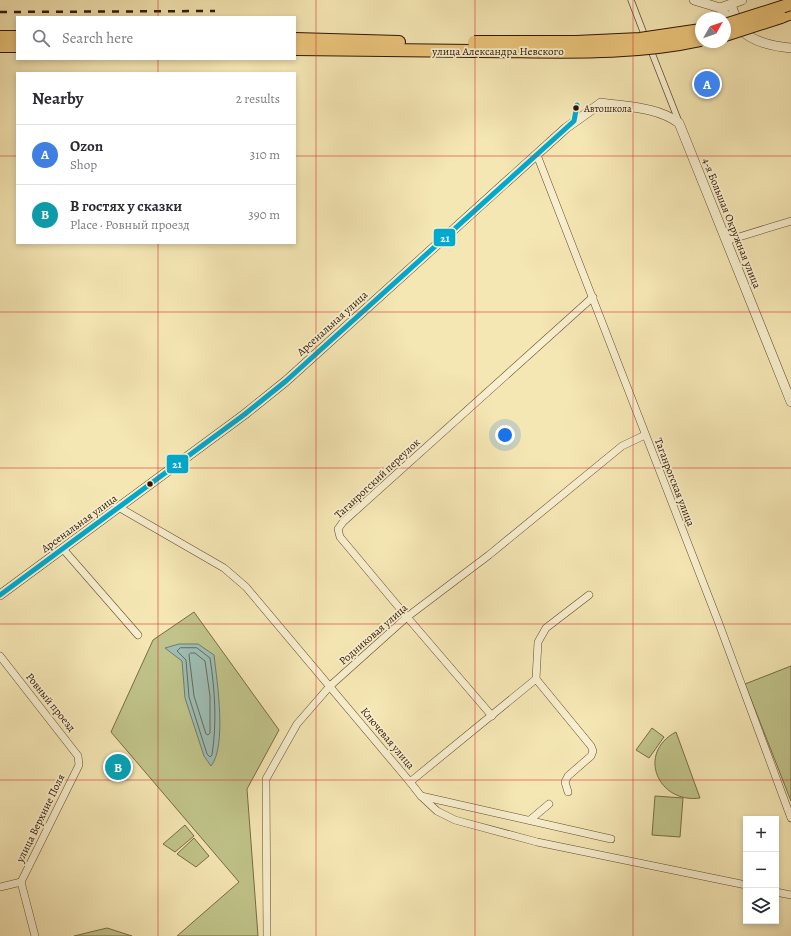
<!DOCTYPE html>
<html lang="en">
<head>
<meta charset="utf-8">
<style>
	body { margin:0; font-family:Alegreya,serif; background:#f7f7f7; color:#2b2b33 }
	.controls { position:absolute; right:12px; bottom:12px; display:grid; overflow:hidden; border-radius:0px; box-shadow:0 2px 6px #0003 }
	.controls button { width:36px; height:36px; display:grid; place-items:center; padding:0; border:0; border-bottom:1px solid #e1e1e2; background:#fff; color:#2b2b33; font:20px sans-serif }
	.compass { position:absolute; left:695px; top:12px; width:36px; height:36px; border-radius:50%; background:#fff; box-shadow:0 2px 6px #0003; rotate:50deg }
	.you { position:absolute; left:505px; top:435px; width:14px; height:14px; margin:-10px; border:3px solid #fff; border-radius:50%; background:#1a73e8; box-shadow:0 0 0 6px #1a73e833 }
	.badge { display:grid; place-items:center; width:26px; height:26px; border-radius:50%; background:#8f2418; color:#fff; font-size:13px; font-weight:700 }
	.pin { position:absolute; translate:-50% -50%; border:2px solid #fff; box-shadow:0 1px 4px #0006 }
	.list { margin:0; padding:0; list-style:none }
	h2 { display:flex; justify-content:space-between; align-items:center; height:52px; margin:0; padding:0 16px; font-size:17px }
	h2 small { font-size:13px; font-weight:400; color:#7c7c81 }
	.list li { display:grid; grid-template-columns:26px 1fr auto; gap:12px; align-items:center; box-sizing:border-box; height:60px; padding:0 16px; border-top:1px solid #e1e1e2 }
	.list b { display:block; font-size:15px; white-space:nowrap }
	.list p { margin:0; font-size:13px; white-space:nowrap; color:#7c7c81 }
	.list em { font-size:13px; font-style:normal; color:#7c7c81 }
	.icon { flex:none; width:22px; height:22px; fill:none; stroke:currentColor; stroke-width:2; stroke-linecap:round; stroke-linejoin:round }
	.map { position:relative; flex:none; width:791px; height:936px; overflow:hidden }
	.search { position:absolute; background:#fff; box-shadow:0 2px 6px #0003; left:16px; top:16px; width:280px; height:44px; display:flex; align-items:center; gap:10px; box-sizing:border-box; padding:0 14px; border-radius:0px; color:#7c7c81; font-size:15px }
	.panel { position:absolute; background:#fff; box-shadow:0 2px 6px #0003; left:16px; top:72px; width:280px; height:172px; border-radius:0px }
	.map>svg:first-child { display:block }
	.green { fill:#c0c48a; stroke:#786c45 }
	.water { fill:#9ebeb5; stroke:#727a6d }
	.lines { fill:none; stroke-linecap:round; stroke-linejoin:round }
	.shore { stroke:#666a5a; stroke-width:1 }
	.pedestrian-casing { stroke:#604a2d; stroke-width:7 }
	.minor-casing { stroke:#604a2d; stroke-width:8 }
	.tertiary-casing { stroke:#604a2d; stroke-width:10 }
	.primary-casing { stroke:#2f1500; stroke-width:14 }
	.pedestrian { stroke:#f8efce; stroke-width:5.5 }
	.minor { stroke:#f8efce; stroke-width:7 }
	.tertiary { stroke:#f8efce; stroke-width:9 }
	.primary { stroke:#eac47a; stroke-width:12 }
	.rail { stroke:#2f1500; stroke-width:2.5; stroke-dasharray:7 7; stroke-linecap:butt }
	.primary-bridge-casing { stroke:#2f1500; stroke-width:14; stroke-linecap:butt }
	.primary-bridge { stroke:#eac47a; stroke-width:12 }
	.bus-1-casing { stroke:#f8efce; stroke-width:8 }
	.bus-1 { stroke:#00a9ce; stroke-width:5 }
	.grid { fill:none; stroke:#d62828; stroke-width:1; stroke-opacity:0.55 }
	.bus-dot { fill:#2f1500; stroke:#f8efce; stroke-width:1.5 }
	.labels { text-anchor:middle; stroke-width:3.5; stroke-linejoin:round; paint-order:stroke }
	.bus-label { font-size:10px; fill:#2f1500; stroke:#f8efce; text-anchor:start }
	.street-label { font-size:11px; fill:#2f1500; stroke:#f8efce }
	.line-badge { stroke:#f8efce; stroke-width:1.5 }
	.badge-label { font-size:11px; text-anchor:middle; font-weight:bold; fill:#fff }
</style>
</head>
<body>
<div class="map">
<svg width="791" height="936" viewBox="0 0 791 936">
	<rect width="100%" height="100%" fill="#f5e7b4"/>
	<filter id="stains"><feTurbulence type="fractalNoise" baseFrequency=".005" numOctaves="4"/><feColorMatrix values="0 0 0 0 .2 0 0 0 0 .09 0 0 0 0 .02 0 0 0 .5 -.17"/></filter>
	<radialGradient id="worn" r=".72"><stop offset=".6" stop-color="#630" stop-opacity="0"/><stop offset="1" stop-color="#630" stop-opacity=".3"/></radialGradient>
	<g class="green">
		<path d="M194,612L279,730L247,789L258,936H177L239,882L111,732L153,640Z"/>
		<path d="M791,666V801L745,684Z"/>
		<path d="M652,728L664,737L649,758L636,750Z"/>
		<path d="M676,732L700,798C658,804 636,753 676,732Z"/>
		<path d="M655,796L683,798L680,837L652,835Z"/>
		<path d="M185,825L194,836L175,852L163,844Z"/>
		<path d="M194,838L209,856L196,867L177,854Z"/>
		<path d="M107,928L132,936H74Z"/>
	</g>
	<path class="water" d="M179,644H198L214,655C217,681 227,746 211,766L204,756L185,698L182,661L165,648Z"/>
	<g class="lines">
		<g class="shore">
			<path d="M197,648L210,658C215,691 217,722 212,755L210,757L207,754L189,697L186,660L177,651L180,648Z"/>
			<path d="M191,653H195L205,661L210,696V733L208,735L206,734L194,696L189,655Z"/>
		</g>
		<defs>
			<g id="pedestrian">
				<path d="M631,0L646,39"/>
				<path d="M650,48L679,122"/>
			</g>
			<g id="minor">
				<path d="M537,155L718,621L791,818"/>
				<path d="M726,241L791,221"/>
				<path d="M120,508L224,568L246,587L410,782L536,679L591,746L593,751L591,756L568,776L565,782L568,792"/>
				<path d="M63,549L138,635"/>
				<path d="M0,656L78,756L79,765L21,882L35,936"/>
				<path d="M536,679L538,642L546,628L589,595"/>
				<path d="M492,716L407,617L340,537L338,529L343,522L593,297"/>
				<path d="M410,782L421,796L611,839"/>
				<path d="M421,796L437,811L455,820L537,842L746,885"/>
				<path d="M530,820L549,804"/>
				<path d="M0,887L21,882"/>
				<path d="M776,892L791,895"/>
				<path d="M267,936L266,779L297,724L330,686L407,617L489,555L622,446L645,435"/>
			</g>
			<g id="tertiary">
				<path d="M694,0L720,8L742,0"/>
				<path d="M731,5L736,18L741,24"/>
				<path d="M720,8C741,35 756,45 791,48"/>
				<path d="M0,595L245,414L286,381L566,128L601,103C628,107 657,107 679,123L791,402"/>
			</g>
			<g id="primary">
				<path d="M781,17L791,13"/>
				<path d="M0,37H17"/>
				<path d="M295,39L399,42"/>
				<path d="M0,46H17"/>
				<path d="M295,49L475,51"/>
			</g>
		</defs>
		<use href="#pedestrian" class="pedestrian-casing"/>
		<use href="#minor" class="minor-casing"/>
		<use href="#tertiary" class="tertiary-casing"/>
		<use href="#primary" class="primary-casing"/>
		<use href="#pedestrian" class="pedestrian"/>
		<use href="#minor" class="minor"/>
		<use href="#tertiary" class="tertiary"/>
		<use href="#primary" class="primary"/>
		<path class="rail" d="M0,12L215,11"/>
		<defs>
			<g id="primary-bridge">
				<path d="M725,25L791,4"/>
				<path d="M725,35L781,17"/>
				<path d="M474,42H576L640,39L701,30"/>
				<path d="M479,51C552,51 629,56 701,40"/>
			</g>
		</defs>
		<use href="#primary-bridge" class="primary-bridge-casing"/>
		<use href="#primary-bridge" class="primary-bridge"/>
		<defs>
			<path id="bus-1" d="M0,595L245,414L286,381L574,121L577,105"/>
		</defs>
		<use href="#bus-1" class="bus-1-casing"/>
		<use href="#bus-1" class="bus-1"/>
	</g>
	<path class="grid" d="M158,0V17M316,0V936M475,0V936M633,0V936M158,59V73M0,156H17M295,156H791M158,243V936M0,312H791M0,468H791M0,624H791M0,780H791"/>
	<g class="bus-dot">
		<circle cx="576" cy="108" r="3.5"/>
		<circle cx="150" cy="484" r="3.5"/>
	</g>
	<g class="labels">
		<g class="bus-label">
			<text x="584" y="112">Автошкола</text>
		</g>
		<g class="street-label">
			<text x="498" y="55">улица Александра Невского</text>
			<text transform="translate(732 223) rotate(68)" y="4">4-я Большая Окружная улица</text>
			<text transform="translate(332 323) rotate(-42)" y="4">Арсенальная улица</text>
			<text transform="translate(377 478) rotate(-43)" y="4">Таганрогский переулок</text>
			<text transform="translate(675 482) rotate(69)" y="4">Таганрогская улица</text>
			<text transform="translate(79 523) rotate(-36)" y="4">Арсенальная улица</text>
			<text transform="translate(373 634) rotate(-41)" y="4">Родниковая улица</text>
			<text transform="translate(51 702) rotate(51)" y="4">Ровный проезд</text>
			<text transform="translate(388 738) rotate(50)" y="4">Ключевая улица</text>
			<text transform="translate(40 818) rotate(-64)" y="4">улица Верхние Поля</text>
		</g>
	</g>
	<g class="line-badge">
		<rect x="433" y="228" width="23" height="19" rx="4" fill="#00a9ce"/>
		<rect x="166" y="454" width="23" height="20" rx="4" fill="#00a9ce"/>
	</g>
	<g class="badge-label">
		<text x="445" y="242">21</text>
		<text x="177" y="468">21</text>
	</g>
	<rect width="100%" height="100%" filter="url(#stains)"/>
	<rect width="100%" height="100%" fill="url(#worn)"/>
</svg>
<div class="controls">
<button>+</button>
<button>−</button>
<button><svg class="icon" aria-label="layers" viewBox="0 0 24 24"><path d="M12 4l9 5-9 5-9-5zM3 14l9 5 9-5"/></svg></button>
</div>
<svg class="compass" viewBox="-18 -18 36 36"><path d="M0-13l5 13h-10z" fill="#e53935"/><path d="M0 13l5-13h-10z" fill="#7c7c81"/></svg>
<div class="you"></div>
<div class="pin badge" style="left:707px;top:84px;background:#3f7fe0">A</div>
<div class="pin badge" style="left:118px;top:767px;background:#0f9aa8">B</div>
<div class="search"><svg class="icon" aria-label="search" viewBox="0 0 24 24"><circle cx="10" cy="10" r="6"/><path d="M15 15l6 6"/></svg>Search here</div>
<section class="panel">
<h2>Nearby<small>2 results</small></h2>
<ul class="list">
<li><span class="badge" style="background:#3f7fe0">A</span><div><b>Ozon</b><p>Shop</p></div><em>310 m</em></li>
<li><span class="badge" style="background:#0f9aa8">B</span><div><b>В гостях у сказки</b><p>Place · Ровный проезд</p></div><em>390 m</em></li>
</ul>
</section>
</div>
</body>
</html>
